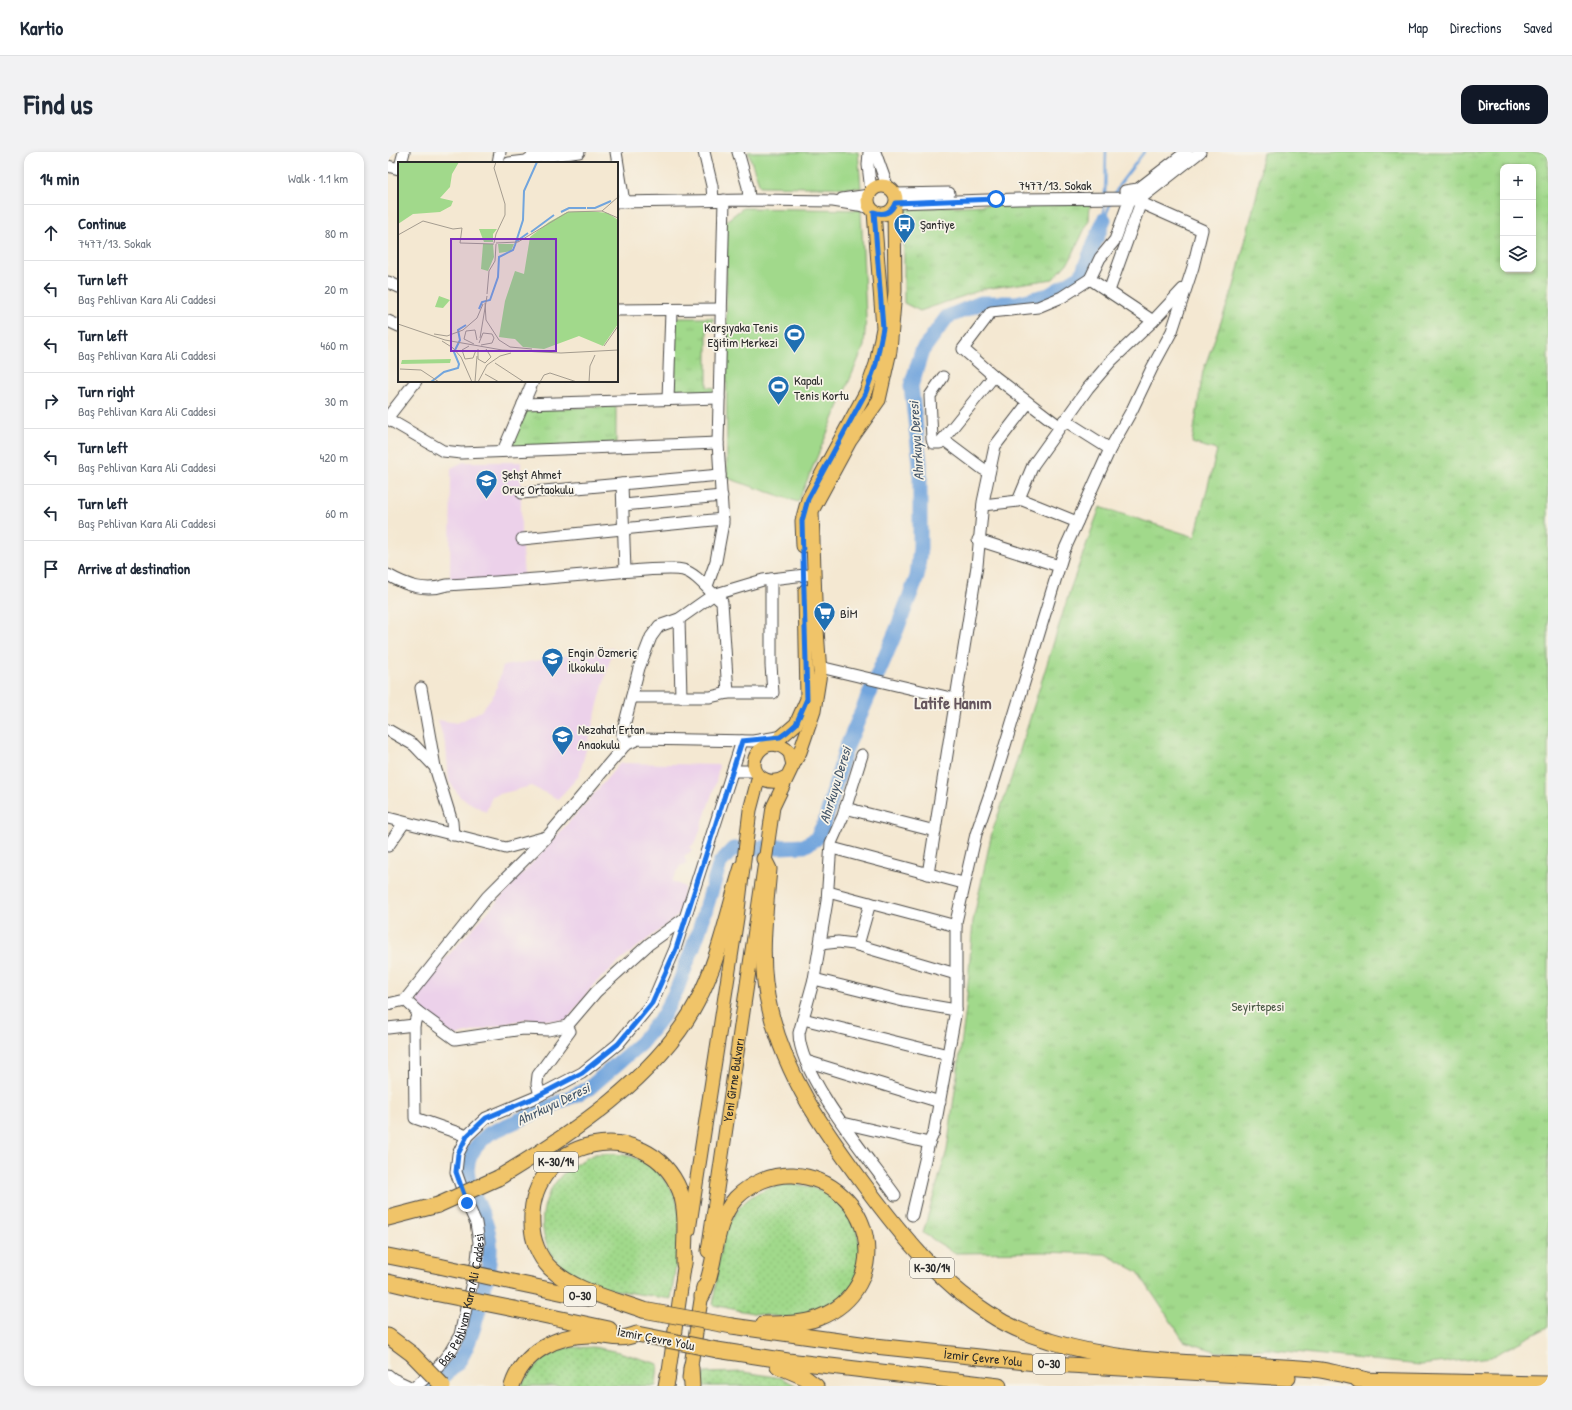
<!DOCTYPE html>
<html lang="en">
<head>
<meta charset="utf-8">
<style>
	body { margin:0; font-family:"Patrick Hand",sans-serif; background:#f2f2f3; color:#1f2937 }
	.controls { position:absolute; right:12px; top:12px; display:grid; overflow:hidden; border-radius:8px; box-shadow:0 2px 6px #0003 }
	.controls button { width:36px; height:36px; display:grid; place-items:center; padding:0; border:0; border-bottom:1px solid #e0e1e3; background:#fff; color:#1f2937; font:20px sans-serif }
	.stop { position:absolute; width:12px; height:12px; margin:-9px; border:3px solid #1a73e8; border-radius:50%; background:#fff }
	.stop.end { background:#1a73e8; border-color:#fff; box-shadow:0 1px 4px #0008 }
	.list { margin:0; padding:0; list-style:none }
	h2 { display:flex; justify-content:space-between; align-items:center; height:52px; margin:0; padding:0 16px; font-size:17px }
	h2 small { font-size:13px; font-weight:400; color:#747a83 }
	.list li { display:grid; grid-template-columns:26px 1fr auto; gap:12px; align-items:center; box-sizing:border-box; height:56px; padding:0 16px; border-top:1px solid #e0e1e3 }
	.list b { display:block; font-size:15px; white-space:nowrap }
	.list p { margin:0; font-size:13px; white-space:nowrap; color:#747a83 }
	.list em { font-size:13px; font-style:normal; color:#747a83 }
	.icon { flex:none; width:22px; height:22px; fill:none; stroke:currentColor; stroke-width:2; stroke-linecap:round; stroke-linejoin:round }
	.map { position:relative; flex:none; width:1160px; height:1234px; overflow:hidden; border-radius:12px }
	header { display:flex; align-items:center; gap:24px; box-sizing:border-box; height:56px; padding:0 20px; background:#fff; border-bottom:1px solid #e0e1e3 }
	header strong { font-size:19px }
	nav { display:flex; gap:22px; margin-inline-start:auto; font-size:14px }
	.intro { display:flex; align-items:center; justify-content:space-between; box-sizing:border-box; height:96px; padding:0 24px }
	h1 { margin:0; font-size:28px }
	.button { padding:10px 18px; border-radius:12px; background:#111827; color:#fff; font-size:14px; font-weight:700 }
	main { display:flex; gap:24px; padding:0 24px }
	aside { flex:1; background:#fff; border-radius:12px; box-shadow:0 2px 6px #0003 }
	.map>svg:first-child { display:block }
	.built { fill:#ecd1ea }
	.grass { fill:url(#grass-dots); stroke:#66825b }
	.park { fill:url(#park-tufts); stroke:#66825b; fill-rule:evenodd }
	.pitch { fill:#a1d98b; stroke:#66825b }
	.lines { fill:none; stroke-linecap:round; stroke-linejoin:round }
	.stream { stroke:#72a5dd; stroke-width:2.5 }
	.river { stroke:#72a5dd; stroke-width:15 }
	.minor-casing { stroke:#494744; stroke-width:13 }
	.major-casing { stroke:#494744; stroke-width:15 }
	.highway-casing { stroke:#494744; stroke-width:17 }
	.minor { stroke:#fff; stroke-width:11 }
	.major { stroke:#f0c469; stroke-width:13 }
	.highway { stroke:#f0c469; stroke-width:15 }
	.highway-bridge-casing { stroke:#494744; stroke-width:17; stroke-linecap:butt }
	.highway-bridge { stroke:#f0c469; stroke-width:15 }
	.route { stroke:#1a73e8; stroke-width:5 }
	.labels { text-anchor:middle; stroke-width:3.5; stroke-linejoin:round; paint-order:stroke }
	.shield { fill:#f7f3e8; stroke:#686764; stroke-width:1 }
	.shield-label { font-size:12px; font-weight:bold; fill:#2b2b2b }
	.street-label { font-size:13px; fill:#2b2b2b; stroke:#f7f3e8 }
	.poi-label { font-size:13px; fill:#2b2b2b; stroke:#f7f3e8; text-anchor:start }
	.park-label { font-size:13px; fill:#485643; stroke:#f7f3e8 }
	.water-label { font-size:14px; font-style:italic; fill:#445669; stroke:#f7f3e8 }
	.district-label { font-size:17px; font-weight:bold; fill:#64555d; stroke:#f7f3e8 }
	.inset-river { fill:none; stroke:#72a5dd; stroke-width:2 }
	.inset-road { fill:none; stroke:#a49c8f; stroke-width:1 }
	.view { fill:#7b2cbf; fill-opacity:0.15; stroke:#7b2cbf; stroke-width:2 }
	.inset-edge { fill:none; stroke:#2b2b2b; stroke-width:2 }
</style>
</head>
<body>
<header>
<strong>Kartio</strong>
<nav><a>Map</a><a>Directions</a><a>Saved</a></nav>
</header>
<div class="intro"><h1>Find us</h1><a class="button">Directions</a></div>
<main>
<aside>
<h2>14 min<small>Walk · 1.1 km</small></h2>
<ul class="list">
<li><svg class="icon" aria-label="ahead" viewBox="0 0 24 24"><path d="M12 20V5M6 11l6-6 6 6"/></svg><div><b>Continue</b><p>7477/13. Sokak</p></div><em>80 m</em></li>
<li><svg class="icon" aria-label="left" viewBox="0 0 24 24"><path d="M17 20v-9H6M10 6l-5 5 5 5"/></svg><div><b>Turn left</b><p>Baş Pehlivan Kara Ali Caddesi</p></div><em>20 m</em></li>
<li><svg class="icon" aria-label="left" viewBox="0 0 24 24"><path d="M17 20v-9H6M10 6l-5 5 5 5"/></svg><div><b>Turn left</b><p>Baş Pehlivan Kara Ali Caddesi</p></div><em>460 m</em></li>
<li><svg class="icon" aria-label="right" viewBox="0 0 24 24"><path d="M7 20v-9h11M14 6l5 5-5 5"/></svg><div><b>Turn right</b><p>Baş Pehlivan Kara Ali Caddesi</p></div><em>30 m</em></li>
<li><svg class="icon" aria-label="left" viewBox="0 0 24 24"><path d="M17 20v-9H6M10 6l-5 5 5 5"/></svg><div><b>Turn left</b><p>Baş Pehlivan Kara Ali Caddesi</p></div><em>420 m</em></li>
<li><svg class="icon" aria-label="left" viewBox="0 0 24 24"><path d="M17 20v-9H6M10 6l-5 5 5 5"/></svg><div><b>Turn left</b><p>Baş Pehlivan Kara Ali Caddesi</p></div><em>60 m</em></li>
<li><svg class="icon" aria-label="arrive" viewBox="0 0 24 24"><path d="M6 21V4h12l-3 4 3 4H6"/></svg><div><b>Arrive at destination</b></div></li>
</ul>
</aside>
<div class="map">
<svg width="1160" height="1234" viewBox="0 0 1160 1234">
	<defs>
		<pattern id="grass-dots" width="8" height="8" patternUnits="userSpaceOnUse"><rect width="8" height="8" fill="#a1d98b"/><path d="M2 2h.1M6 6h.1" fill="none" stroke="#8bba78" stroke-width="1.8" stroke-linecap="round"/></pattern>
		<pattern id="park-tufts" width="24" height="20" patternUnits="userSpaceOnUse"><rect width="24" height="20" fill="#a1d98b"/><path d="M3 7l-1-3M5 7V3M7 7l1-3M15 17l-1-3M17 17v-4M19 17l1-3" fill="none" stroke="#8bba78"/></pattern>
	</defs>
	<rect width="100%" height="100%" fill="#f7f3e8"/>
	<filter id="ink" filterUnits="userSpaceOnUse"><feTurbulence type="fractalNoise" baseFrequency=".025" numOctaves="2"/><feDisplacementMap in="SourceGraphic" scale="8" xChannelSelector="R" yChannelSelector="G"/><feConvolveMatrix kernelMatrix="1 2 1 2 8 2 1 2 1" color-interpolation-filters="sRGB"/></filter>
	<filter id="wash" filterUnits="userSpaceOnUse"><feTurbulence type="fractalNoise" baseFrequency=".012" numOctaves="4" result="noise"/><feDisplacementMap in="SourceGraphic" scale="16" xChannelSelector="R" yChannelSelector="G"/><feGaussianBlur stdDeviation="0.9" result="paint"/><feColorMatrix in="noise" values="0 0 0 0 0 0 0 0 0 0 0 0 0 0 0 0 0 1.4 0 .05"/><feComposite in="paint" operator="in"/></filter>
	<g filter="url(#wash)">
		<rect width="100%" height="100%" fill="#f4e8d2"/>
		<g class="built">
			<path d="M75,310H133V382L136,426L62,430L63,316Z"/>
			<path d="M225,496L191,624L170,647L143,634L104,644L98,660L72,645L61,629L58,595L50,568L69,571L93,559L107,541L115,514Z"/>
			<path d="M232,611L331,613L328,630L308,690L302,695L304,699L296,704L299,712L292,714L284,729L297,735L291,763L239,803L206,832L178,869L138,867L65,884L31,856L27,840L200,649Z"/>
		</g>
		<g class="grass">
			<path d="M207,1002C220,1002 234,1001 247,1006C266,1013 286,1034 290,1054C295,1079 286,1121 283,1147C261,1143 204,1137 187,1126C148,1101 143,1051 178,1019C186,1012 197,1007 207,1002Z"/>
			<path d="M400,1032C415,1033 430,1035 443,1044C471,1063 483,1110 462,1138C459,1142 454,1145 450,1148C445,1152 439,1159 433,1161C402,1172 357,1159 325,1153C331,1110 331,1055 378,1037C385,1034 393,1034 400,1032Z"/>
			<path d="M205,1195L231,1200L270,1212L268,1234H133C142,1218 156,1204 174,1197C183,1194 196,1196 205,1195Z"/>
			<path d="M356,1220L394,1226L409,1234H314L316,1221Z"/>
		</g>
		<g class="park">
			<path d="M875,0H1160V1175L1103,1205L1032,1213L878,1197L830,1200L796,1189L750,1120L717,1102L655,1100L567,1101L535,1081L559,998L578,856L585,769L604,680L623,627L683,435L712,355L807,385L829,298L804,291L815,219L846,134L870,37ZM1115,15H1145V117H1115Z"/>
			<path d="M623,52H702L701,68L682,108L665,127L596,137L532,159L516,151V60L522,56Z"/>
			<path d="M287,166H325V170H319V235L326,236V243L287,242Z"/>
			<path d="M228,254V291L120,296L137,258Z"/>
		</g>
		<g class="pitch">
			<path d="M360,0H470L473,36L372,34Z"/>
			<path d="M355,56L473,58L478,165L476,194L410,350L339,326L338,69Z"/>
		</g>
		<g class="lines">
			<g class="stream">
				<path d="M717,43L718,0"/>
				<path d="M726,44L731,33L756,0"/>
				<path d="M716,65V48"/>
				<path d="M716,68L723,50"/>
			</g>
			<path class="river" d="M46,1234C54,1226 63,1218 70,1210C85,1191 104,1115 102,1090C98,1046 53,1019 102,981L200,937L253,891L275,864L289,837L311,779L332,711L345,697L416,694L428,687L437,670L457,599L509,477L529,425L532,396V311L523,234L534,199L559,165L593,151H628L661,143L693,124L716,68"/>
		</g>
	</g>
	<g filter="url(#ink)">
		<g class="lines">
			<defs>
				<g id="minor">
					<path d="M228,0L236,50"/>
					<path d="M316,0L324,34L325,48"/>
					<path d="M350,0L360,35L361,48"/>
					<path d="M481,0L480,13L483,39"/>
					<path d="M487,0L500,36"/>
					<path d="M146,6L191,0"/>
					<path d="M13,11L16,0"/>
					<path d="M110,11L112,0"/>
					<path d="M121,11L138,9L151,0"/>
					<path d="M0,14L11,17"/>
					<path d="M737,39L750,37L798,0"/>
					<path d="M506,42L561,41"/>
					<path d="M454,47L481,43"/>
					<path d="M229,50L361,48L445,49L470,53L483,56"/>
					<path d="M507,51L630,47L742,46L756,44L812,0"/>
					<path d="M0,130L11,135"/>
					<path d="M721,139L753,50"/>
					<path d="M229,158L333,157"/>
					<path d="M0,169L11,174"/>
					<path d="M555,225L542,244L544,287L545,291H552L606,224"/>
					<path d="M280,247L283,159"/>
					<path d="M135,252L331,246"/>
					<path d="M0,265L28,229"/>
					<path d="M0,267L55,299L73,301L330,291"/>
					<path d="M676,268L722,297"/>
					<path d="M671,274L606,224L575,197L603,160L650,155L674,145L702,127"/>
					<path d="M555,287L595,317L601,320"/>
					<path d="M115,299L145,229"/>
					<path d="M234,332L237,419"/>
					<path d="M134,341L332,323"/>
					<path d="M632,347L689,370"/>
					<path d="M235,353L334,344"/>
					<path d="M595,353L630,349L645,313L700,236L723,209L765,169L795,137"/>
					<path d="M134,387L335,367"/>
					<path d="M590,388L671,414"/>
					<path d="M0,423C19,434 38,440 59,433C116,430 174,425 231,420C244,419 284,415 295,418C310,422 322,441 334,450L340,541"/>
					<path d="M319,434L328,409L335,371L330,291L336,48"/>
					<path d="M291,467L293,545"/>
					<path d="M432,515L567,547"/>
					<path d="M33,536L47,615L64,670L65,683"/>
					<path d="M244,545H322L340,541H385L383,513V427"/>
					<path d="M0,578L26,593L47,615"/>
					<path d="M239,592L234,582L251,516L263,485L271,474L291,467L325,443L375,428L417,423"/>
					<path d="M474,603L455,664L443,691L439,749L426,827L411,881C411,924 481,1007 507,1043"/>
					<path d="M345,619H368"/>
					<path d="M457,656L547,679"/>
					<path d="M0,666L118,696L158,685"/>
					<path d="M0,694L16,671"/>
					<path d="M444,696L575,731"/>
					<path d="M540,722L589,414L595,350L607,294L640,251"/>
					<path d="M440,740L568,774"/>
					<path d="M432,792L450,790L466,792L568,822"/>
					<path d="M470,793L482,751"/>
					<path d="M426,827L515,849L568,858"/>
					<path d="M0,852L17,848L99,745L159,685L237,593L250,587L365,589L390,585"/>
					<path d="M30,860L67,887L135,877L160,878L179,874L208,840L261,792L297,766"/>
					<path d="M415,867L560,903"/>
					<path d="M26,873L27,966L79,984"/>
					<path d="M0,876L26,873L30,860L17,848"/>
					<path d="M418,909L552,950"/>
					<path d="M152,943L149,932L150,923L182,879L179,874"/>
					<path d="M455,971L541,991"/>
					<path d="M524,1063L541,991L546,980L568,858V770L588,682L605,633L676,399L722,297L744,258L764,216L784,179L805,115L814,78L742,46L727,88L712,106L702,127L765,169"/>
					<path d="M0,1223L5,1227L20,1234"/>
					<path id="s1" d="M28,1234L50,1215L62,1200L72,1183L89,1108L91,1090L88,1071L79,1051L68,1020L70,1002L79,984L98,966L148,945L194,921L230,892L264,851L287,797L354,589"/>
				</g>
				<g id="major">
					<circle cx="494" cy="48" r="14"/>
					<path d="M415,394L414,369L420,347L478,240L488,212L495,176L486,60"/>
					<path d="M385,592L408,572L419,547L417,439"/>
					<path d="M405,613L412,600L426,559L432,521L427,449L424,359L462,289L491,248L502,199L507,139L506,55"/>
					<path d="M301,1078L349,766L362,658L371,624"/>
					<path id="s2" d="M320,1099L385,655L405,613L402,601C377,574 350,617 378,628C386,631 392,629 398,625"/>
					<path d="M301,1226L315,1135"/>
					<path d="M279,1233L298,1102"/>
				</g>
				<g id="highway">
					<path d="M376,707L381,717C377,764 370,811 382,858C399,927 435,977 477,1034C512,1081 549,1128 600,1161C618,1173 641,1183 662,1189C746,1216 838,1209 925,1217C943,1219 961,1224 979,1228"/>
					<path d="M110,1026C182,983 270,925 309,850C331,808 340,760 354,715"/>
					<path d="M0,1066L50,1053"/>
					<path d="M0,1104L51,1114"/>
					<path d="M0,1130L46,1141"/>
					<path d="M129,1131L200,1146"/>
					<path d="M314,1144C330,1113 323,1074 348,1046C363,1031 384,1022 405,1023C486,1029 509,1136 430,1166C414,1172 394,1172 376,1172"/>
					<path d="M126,1157L221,1177"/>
					<path d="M255,1158C225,1147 186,1139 162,1116C151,1105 144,1088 144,1072C139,984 260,960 292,1039C300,1061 296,1089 296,1112"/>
					<path id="s3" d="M344,1174L487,1194L648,1211L900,1226"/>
					<path d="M0,1184L24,1202"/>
					<path d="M329,1198L400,1209L611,1234"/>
					<path d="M390,1214L416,1225L428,1234"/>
					<path d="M303,1216L304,1234"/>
					<path d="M970,1228L1160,1232"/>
					<path d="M124,1234C135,1200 170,1182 204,1183C224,1183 228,1190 249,1182"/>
					<path d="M278,1234L280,1223"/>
				</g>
			</defs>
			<use href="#minor" class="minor-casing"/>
			<use href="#major" class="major-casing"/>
			<use href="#highway" class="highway-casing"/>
			<use href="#minor" class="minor"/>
			<use href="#major" class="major"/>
			<use href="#highway" class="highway"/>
			<defs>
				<g id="highway-bridge">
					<path d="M50,1053L110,1026"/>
					<path d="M51,1114L129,1131"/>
					<path d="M46,1141L126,1157"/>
					<path d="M255,1158L344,1174"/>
					<path d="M249,1182L329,1198"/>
					<path d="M24,1202L55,1234"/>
				</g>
			</defs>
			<use href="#highway-bridge" class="highway-bridge-casing"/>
			<use href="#highway-bridge" class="highway-bridge"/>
		</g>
	</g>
	<g class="lines" filter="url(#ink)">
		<path class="route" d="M79,1051L68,1020L70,1002L79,984L98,966L148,945L194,921L230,892L264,851L288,797L354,589L392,585L399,580L408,572L419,547L414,369L420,347L478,240L488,212L495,176L486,60C496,64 504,60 507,51L608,47"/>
	</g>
	<defs>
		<symbol id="bus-pin" viewBox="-11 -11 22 30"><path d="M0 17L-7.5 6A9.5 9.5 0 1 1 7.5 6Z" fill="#1f6fb2" stroke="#f7f3e8"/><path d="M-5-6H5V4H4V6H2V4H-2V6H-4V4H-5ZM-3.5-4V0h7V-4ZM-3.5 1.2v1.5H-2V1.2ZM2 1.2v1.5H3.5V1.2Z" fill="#fff"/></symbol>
		<symbol id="stadium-pin" viewBox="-11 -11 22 30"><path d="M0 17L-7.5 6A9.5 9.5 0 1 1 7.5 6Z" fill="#1f6fb2" stroke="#f7f3e8"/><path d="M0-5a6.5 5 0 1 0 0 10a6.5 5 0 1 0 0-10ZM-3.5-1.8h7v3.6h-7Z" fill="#fff"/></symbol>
		<symbol id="school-pin" viewBox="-11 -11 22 30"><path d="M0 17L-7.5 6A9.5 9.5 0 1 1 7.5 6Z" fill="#1f6fb2" stroke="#f7f3e8"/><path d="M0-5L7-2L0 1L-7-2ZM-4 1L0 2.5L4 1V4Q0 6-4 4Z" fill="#fff"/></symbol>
		<symbol id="supermarket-pin" viewBox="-11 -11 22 30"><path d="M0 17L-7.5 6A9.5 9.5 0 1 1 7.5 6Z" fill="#1f6fb2" stroke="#f7f3e8"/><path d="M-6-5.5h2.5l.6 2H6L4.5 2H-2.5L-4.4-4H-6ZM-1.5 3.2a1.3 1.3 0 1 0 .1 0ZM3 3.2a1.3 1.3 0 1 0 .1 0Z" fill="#fff"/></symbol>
	</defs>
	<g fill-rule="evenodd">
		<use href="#bus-pin" x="504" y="60" width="25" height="34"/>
		<use href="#stadium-pin" x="394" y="170" width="25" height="34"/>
		<use href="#stadium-pin" x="378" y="222" width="25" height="34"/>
		<use href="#school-pin" x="86" y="316" width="25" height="34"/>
		<use href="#supermarket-pin" x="424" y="448" width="25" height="34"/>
		<use href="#school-pin" x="152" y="494" width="25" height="34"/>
		<use href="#school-pin" x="162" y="572" width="25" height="34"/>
	</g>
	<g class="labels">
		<g class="shield">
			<rect x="146" y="1000" width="44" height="20" rx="3"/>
			<rect x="522" y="1106" width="44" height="20" rx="3"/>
			<rect x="176" y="1134" width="32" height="20" rx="3"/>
			<rect x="645" y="1202" width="32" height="20" rx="3"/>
		</g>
		<g class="shield-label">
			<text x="168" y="1014">K-30/14</text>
			<text x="544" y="1120">K-30/14</text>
			<text x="192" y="1148">O-30</text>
			<text x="661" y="1216">O-30</text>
		</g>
		<g class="street-label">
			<text x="667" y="38">7477/13. Sokak</text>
			<text dy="5" stroke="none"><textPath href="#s2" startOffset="173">Yeni Girne Bulvarı</textPath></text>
			<text dy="5" stroke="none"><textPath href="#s1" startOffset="102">Baş Pehlivan Kara Ali Caddesi</textPath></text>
			<text transform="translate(268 1186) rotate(11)" y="5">İzmir Çevre Yolu</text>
			<text dy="5" stroke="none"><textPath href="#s3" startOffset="253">İzmir Çevre Yolu</textPath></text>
		</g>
		<g class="poi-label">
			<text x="532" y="77">Şantiye</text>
			<text x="390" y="180" text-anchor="end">Karşıyaka Tenis<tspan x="390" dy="15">Eğitim Merkezi</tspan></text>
			<text x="406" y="233">Kapalı<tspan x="406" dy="15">Tenis Kortu</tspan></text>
			<text x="114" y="327">Şehşt Ahmet<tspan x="114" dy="15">Oruç Ortaokulu</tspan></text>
			<text x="452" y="466">BİM</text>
			<text x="180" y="505">Engin Özmeriç<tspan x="180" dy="15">İlkokulu</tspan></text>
			<text x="190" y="582">Nezahat Ertan<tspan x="190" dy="15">Anaokulu</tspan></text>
		</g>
		<g class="park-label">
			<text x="870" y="859">Seyirtepesi</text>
		</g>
		<g class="water-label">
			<text transform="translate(528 289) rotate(-94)" y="5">Ahırkuyu Deresi</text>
			<text transform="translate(447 633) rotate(-73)" y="5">Ahırkuyu Deresi</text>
			<text transform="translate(165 952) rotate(-26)" y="5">Ahırkuyu Deresi</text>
		</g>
		<g class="district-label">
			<text x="565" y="557">Latife Hanım</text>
		</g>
	</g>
	<g transform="translate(10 10)">
		<rect width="220" height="220" fill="#f4e8d2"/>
		<path d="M0,0H61L54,12L52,25L42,36L55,39L53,44L42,50L15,52L0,62ZM190,49L210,51L220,58V162L205,184L181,174L146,187L125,185L117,177L101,175L107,139L117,109L126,112L132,75L151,60L169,50ZM100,82H116L113,89L101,91ZM41,134L52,138L45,146L37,145ZM53,197L52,201L3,202L4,198Z" fill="#a1d98b"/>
		<path d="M81,67H99L95,72V80H86ZM85,82H95L96,95L90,109L83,107Z" fill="#a1d98b"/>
		<path class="inset-river" d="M189,46H197L213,39M163,50L171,46H188M133,70L156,53M119,79L130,71M117,83L125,58L126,29L139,0M81,147L84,140L92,138L100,115L101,95L115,88L117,83M33,220L46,210L60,206L61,202L56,190L62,178L60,168L68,163"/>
		<path class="inset-road" d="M204,49L220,35M64,66L62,81L96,82M0,73L25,59L55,67L64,66M96,81L98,72L107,53V42L96,6L98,0M98,81L120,80L170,50L204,49L220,56M89,132L91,109L97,99L98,82M87,141L88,158L101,178L112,185L134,187M0,162L47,178L104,188L163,191L220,188M36,172L49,174L65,168L79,156L85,142M82,176L89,134M44,179L55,186L63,195L74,220M81,181L85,171L94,172L96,176L94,181L83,183M76,182L66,177L68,169L77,168L79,178M71,184L64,188L67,197L75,196L78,188M206,184L220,164M80,187V197L87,201L93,195L88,187M97,201L126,220M2,207L23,208L41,220M87,212L101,220M77,220L79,194M80,220L89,203L102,194L113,191M142,220L146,213L152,211L179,220M191,220L192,204L197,193"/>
		<path class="view" d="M53,77H158V189H53Z"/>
		<rect width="220" height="220" class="inset-edge"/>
	</g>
</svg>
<div class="controls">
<button>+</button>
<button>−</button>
<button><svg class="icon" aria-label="layers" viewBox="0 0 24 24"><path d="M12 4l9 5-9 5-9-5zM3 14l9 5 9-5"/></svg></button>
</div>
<div class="stop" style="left:608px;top:47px"></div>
<div class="stop end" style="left:79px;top:1051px"></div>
</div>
</main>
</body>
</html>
